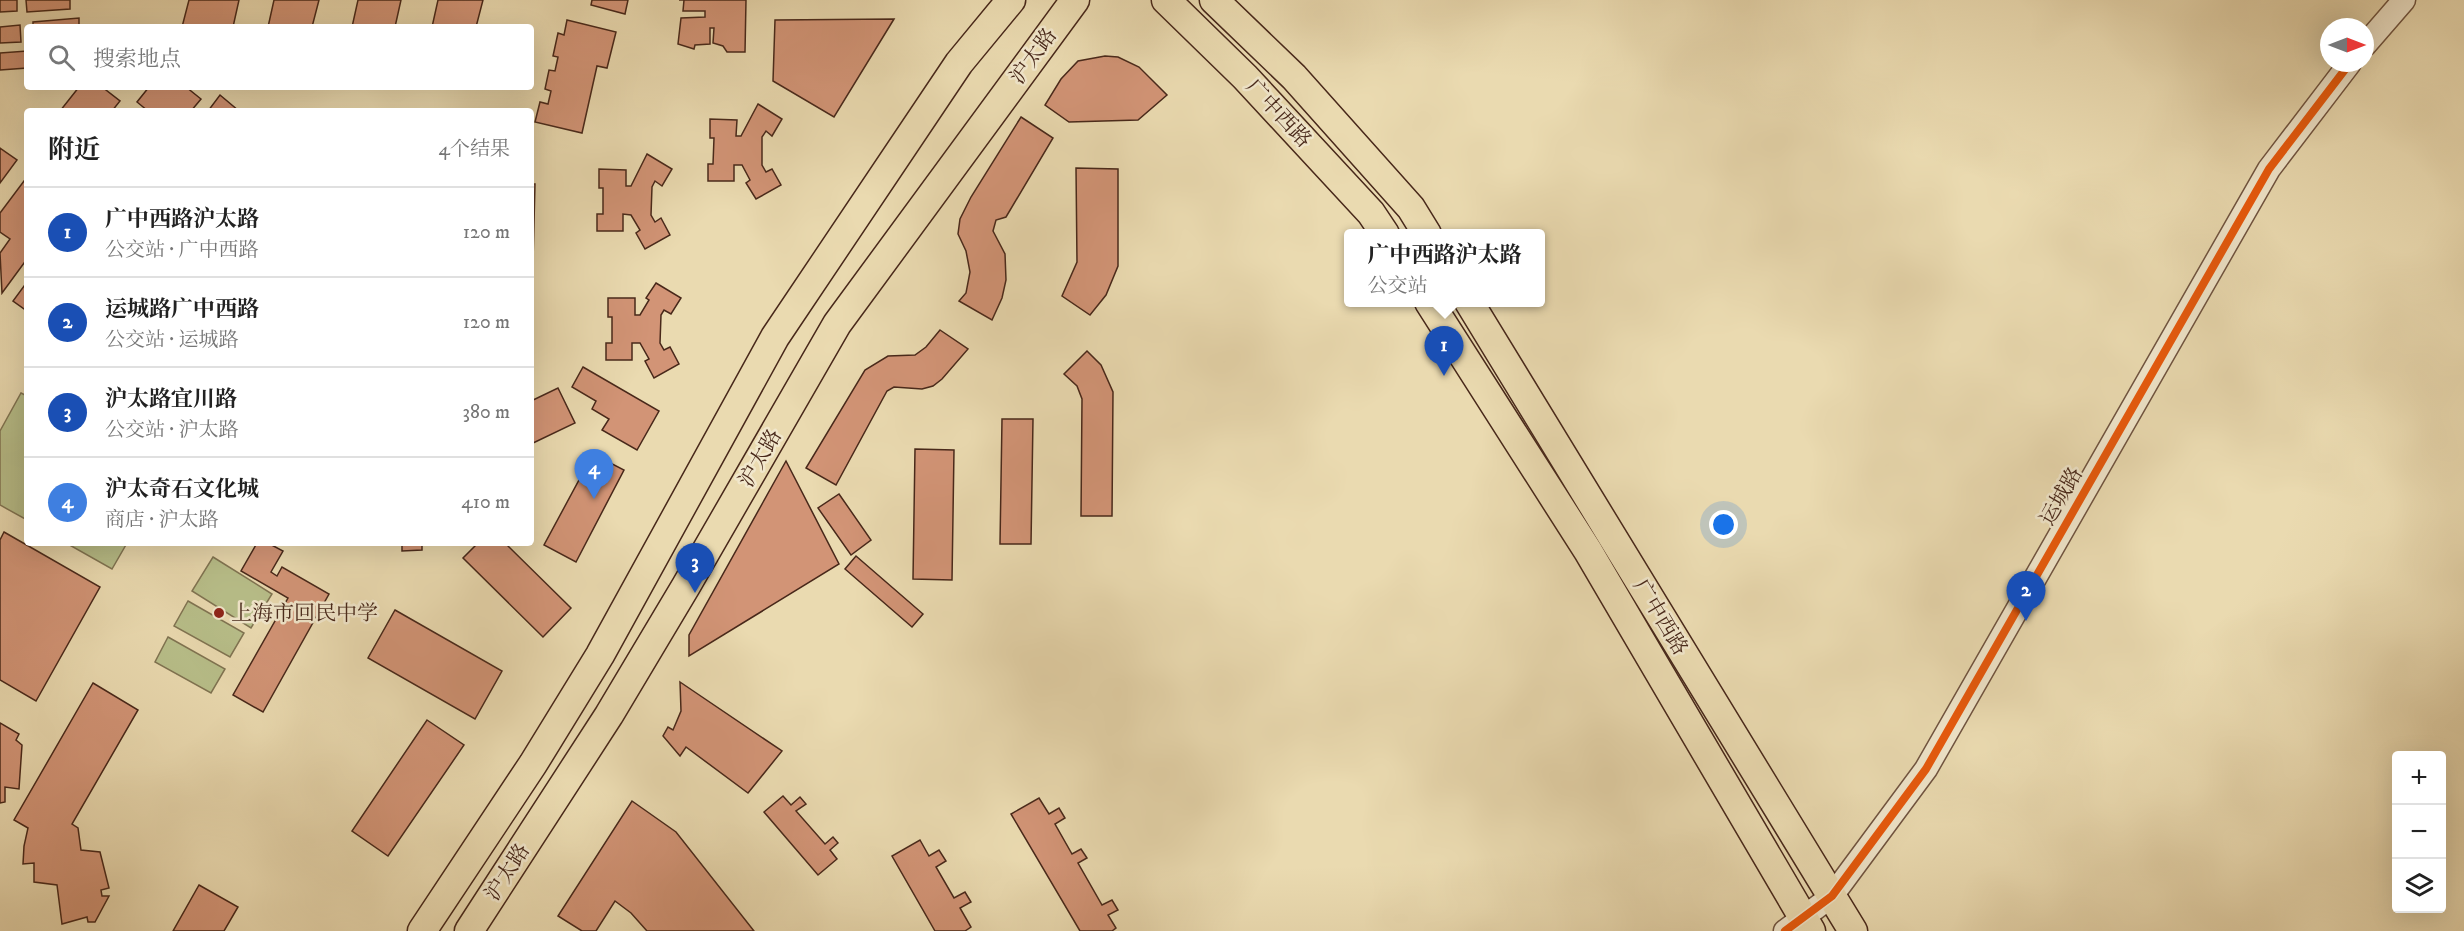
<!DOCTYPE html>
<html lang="zh">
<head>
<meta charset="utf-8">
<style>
	body { margin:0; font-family:"IM FELL DW Pica","Noto Serif SC",serif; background:#f6f6f6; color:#222 }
	.controls { position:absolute; right:18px; bottom:18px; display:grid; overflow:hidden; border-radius:6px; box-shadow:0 6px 24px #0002 }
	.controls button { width:54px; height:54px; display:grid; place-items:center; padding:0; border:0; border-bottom:2px solid #e0e0e0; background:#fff; color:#222; font:30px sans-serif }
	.compass { position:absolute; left:2320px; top:18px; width:54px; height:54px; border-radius:50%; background:#fff; box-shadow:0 6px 24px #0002; rotate:90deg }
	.you { position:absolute; left:1724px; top:525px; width:21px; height:21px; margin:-15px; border:4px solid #fff; border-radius:50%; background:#1a73e8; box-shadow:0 0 0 9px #1a73e833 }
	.badge { display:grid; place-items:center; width:39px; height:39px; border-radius:50%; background:#1a73e8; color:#fff; font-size:20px; font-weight:700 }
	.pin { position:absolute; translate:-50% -50px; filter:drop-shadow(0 2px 3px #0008) }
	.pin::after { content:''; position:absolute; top:32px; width:21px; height:18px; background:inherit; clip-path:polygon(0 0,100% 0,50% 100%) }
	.popup { position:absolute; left:1344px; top:229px; width:201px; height:78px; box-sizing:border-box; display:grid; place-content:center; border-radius:6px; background:#fff; filter:drop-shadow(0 2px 4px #0005); font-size:20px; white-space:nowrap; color:#767676 }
	.popup b { font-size:22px; color:#222 }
	.popup::after { content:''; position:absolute; left:50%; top:100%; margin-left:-12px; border:12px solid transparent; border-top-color:#fff }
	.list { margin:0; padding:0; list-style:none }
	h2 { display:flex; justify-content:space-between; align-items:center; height:78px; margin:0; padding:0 24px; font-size:26px }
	h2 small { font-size:20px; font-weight:400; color:#767676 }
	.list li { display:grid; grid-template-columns:39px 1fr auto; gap:18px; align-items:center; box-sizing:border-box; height:90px; padding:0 24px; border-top:2px solid #e0e0e0 }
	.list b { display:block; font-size:22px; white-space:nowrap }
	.list p { margin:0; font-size:20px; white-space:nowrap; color:#767676 }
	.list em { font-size:20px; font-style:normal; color:#767676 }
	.icon { flex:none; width:33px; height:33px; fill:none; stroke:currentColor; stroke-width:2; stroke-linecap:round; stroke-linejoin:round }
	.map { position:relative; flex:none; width:2464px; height:931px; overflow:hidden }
	.search { position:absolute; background:#fff; box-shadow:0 6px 24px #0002; left:24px; top:24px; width:510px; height:66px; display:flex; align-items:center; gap:15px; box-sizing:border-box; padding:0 21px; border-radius:6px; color:#767676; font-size:22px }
	.panel { position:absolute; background:#fff; box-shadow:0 6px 24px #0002; left:24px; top:108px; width:510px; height:438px; border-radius:6px }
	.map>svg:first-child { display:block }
	.green { fill:#b8bf8a; stroke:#807452; stroke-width:1.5 }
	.building { fill:#d29476; stroke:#48281a; stroke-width:1.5 }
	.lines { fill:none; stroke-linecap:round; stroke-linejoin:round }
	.minor-casing { stroke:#705440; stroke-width:25 }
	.major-casing { stroke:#48281a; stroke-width:31 }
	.minor { stroke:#f1e7cc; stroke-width:22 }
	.major { stroke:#eadab0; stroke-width:28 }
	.cycleway-casing { stroke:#f1e7cc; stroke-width:11 }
	.cycleway { stroke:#e8590c; stroke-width:8 }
	.poi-dot { fill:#8f2418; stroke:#f1e7cc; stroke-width:2 }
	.labels { text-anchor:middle; stroke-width:5; stroke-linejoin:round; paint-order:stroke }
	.street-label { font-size:21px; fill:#48281a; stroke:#f1e7cc }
	.poi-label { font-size:21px; fill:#48281a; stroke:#f1e7cc; text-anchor:start }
</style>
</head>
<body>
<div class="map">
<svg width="2464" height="931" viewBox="0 0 2464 931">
	<rect width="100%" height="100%" fill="#eadab0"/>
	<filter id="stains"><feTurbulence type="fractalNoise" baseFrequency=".00333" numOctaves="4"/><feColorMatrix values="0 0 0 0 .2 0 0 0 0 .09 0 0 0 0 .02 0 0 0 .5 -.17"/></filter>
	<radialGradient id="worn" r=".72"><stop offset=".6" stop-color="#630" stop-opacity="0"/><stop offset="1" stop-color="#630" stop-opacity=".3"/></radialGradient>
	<g class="green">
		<path d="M21,393L27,396V520L0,505V431Z"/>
		<path d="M66,543H127L112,569Z"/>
		<path d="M213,557L272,594L251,628L192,591Z"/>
		<path d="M188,601L244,633L230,657L174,626Z"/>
		<path d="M168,637L225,669L211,693L155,662Z"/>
	</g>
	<g class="building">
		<path d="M0,0H17V11L0,12Z"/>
		<path d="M26,0H70V9L27,12Z"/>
		<path d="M189,0H239L233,27H182Z"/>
		<path d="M274,0H319L312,27H268Z"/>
		<path d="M358,0H401L395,27H352Z"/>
		<path d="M438,0H483L476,27H432Z"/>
		<path d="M592,0H628L625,14L591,5Z"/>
		<path d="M679,0H746L745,52H727L723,46L713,43L714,28H710V44L695,45L694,49L678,44L681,18L705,17V11H683L684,0Z"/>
		<path d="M79,18V27H33V22Z"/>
		<path d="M894,19L834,117L773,81L775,20Z"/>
		<path d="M567,20L616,32L607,68L597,66L582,133L535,122L540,102L548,104L551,91L545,89L549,70L555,71L558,57L553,56L558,33L564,35Z"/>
		<path d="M20,25L21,42L0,43V27Z"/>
		<path d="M27,51V68L0,70V53Z"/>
		<path d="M1105,56L1118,57L1139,67L1167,95L1138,120L1069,122L1045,105L1061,79L1078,61Z"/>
		<path d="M79,87H102L120,101L112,111H60Z"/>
		<path d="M149,87H186L201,99L191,111H148L137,102Z"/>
		<path d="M220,95L239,111H208Z"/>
		<path d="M758,104L782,119L772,136L766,131L762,137V165L766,172L772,169L781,185L756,199L746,183L750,180L742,165H734V181H708V164H713L714,138H710V119L737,120L736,136H741Z"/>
		<path d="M1021,117L1053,138L1006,217L996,220L993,231L1005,254L1006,280L1002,298L992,320L959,301L966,293L970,272L966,251L958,234L960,219L971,197Z"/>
		<path d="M0,148L17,160L0,183Z"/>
		<path d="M647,154L672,169L662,186L655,181L652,187L651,215L655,222L661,218L670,235L645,249L636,233L640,230L631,215L623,214V231H597V214H603V188H599V169L626,170V186H631Z"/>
		<path d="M1076,168L1118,169V266L1106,295L1090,315L1062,296L1077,262Z"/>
		<path d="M27,177V259L2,293L0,253L10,239L0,232V213Z"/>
		<path d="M531,184H535L533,262H531Z"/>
		<path d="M27,282V311L13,301Z"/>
		<path d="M656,283L681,298L671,314L664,310L661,315L660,343L664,350L670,347L679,364L654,378L645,361L649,359L640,343H632V360H606V343H612V317H608V298H635V315H640L649,300L646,298Z"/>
		<path d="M940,330L968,349L942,379L933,386L922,389L894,387L887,391L836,485L806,468L865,370L888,356L915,355L926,347Z"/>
		<path d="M1087,351L1101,365L1113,392L1112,516H1081L1082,399L1077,386L1064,374Z"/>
		<path d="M583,367L659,411L637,450L602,430L609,419L592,409L596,401L572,387Z"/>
		<path d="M558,388L575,423L531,444V401Z"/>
		<path d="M1002,419H1033L1031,544H1000Z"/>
		<path d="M915,449L954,450L952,580L913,579Z"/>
		<path d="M593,454L624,470L576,562L544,545Z"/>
		<path d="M786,461L839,564L689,656V635Z"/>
		<path d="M839,494L871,540L851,555L818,508Z"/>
		<path d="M4,532L100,587L36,701L0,680V540Z"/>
		<path d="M257,543H268L283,551L271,572L277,576L282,567L329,594L263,712L233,695L288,598L241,571Z"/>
		<path d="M402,543H422V550L402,551Z"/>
		<path d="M478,543H505L571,608L543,637L463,558Z"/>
		<path d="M856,556L923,614L912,627L845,569Z"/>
		<path d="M395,610L502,671L475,719L368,658Z"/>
		<path d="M680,682L782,751L748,793L686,747L680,756L663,736L668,727L673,730L681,711Z"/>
		<path d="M93,683L138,710L72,824L78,828L81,850L100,852L109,888L101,890L102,896H109L95,922H88L87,917L62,924L57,885L34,882V863L23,864L24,846L28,828L14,820Z"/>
		<path d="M427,720L464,745L388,856L352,831Z"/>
		<path d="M0,723L19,734L16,740L22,745L19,789L5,787V802L0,803Z"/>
		<path d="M783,796L791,805L800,797L806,804L796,811L825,844L833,837L838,843L830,850L837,859L818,875L764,812Z"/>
		<path d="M1039,798L1049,814L1059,808L1065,818L1055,824L1072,854L1081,849L1087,858L1078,863L1102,905L1112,900L1118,910L1108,915L1116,928L1112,931H1080L1011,814Z"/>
		<path d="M632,801L676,832L754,931H647L631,913L615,901L596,931H582L558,916Z"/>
		<path d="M920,840L929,856L939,850L946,861L936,867L954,898L965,892L971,902L960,908L971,927L965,931H935L892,856Z"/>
		<path d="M199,885L238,907L224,931H173Z"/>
	</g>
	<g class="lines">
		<defs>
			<g id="minor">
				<path d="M2365,45L2404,0"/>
				<path d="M1785,931L1832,896L1926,769L2269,169L2350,63"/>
			</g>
			<g id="major">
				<path d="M1166,0L1245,77L1371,213L1385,234"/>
				<path d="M1214,0L1294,77L1411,208L1427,234"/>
				<path d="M1429,302L1588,551L1811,931"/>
				<path d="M1469,302L1853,931"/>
				<path d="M422,931L533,764L600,655L775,337L959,63L1011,0"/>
				<path d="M469,931L609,715L686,586L837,324L1075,0"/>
			</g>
		</defs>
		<use href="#minor" class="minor-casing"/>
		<use href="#major" class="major-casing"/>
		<use href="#minor" class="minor"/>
		<use href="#major" class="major"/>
		<defs>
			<path id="cycleway" d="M1785,931L1832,896L1926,769L2269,169L2350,63"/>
		</defs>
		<use href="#cycleway" class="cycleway-casing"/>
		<use href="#cycleway" class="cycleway"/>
	</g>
	<circle class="poi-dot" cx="219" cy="613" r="6"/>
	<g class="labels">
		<g class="street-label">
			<text transform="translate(1033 56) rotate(-54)" y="7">沪太路</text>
			<text transform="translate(1279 113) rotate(47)" y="7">广中西路</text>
			<text transform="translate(760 458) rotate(-60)" y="7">沪太路</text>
			<text transform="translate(2061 496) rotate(-60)" y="7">运城路</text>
			<text transform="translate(1661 617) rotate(59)" y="7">广中西路</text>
			<text transform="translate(507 872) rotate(-57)" y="7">沪太路</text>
		</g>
		<g class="poi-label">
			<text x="231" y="620">上海市回民中学</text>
		</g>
	</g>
	<rect width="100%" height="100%" filter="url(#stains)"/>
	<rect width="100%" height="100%" fill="url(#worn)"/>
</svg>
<div class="controls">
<button>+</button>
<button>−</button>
<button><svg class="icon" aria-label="layers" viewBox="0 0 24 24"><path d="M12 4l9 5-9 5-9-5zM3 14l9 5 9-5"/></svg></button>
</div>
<svg class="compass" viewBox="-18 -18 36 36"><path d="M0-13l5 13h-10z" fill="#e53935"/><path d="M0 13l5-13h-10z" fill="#767676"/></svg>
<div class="you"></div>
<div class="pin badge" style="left:1444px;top:376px;background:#1a4fb4">1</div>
<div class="popup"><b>广中西路沪太路</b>公交站</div>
<div class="pin badge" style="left:2026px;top:621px;background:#1a4fb4">2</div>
<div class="pin badge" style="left:695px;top:593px;background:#1a4fb4">3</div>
<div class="pin badge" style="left:594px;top:499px;background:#3f7fe0">4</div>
<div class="search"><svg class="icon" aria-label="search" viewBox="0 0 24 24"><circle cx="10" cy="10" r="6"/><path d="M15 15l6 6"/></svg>搜索地点</div>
<section class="panel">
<h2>附近<small>4个结果</small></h2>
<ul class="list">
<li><span class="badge" style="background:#1a4fb4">1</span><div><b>广中西路沪太路</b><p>公交站 · 广中西路</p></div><em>120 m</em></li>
<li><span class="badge" style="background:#1a4fb4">2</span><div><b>运城路广中西路</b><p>公交站 · 运城路</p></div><em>120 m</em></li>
<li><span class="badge" style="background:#1a4fb4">3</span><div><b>沪太路宜川路</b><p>公交站 · 沪太路</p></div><em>380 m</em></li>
<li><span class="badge" style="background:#3f7fe0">4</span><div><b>沪太奇石文化城</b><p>商店 · 沪太路</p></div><em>410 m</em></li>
</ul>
</section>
</div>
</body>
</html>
